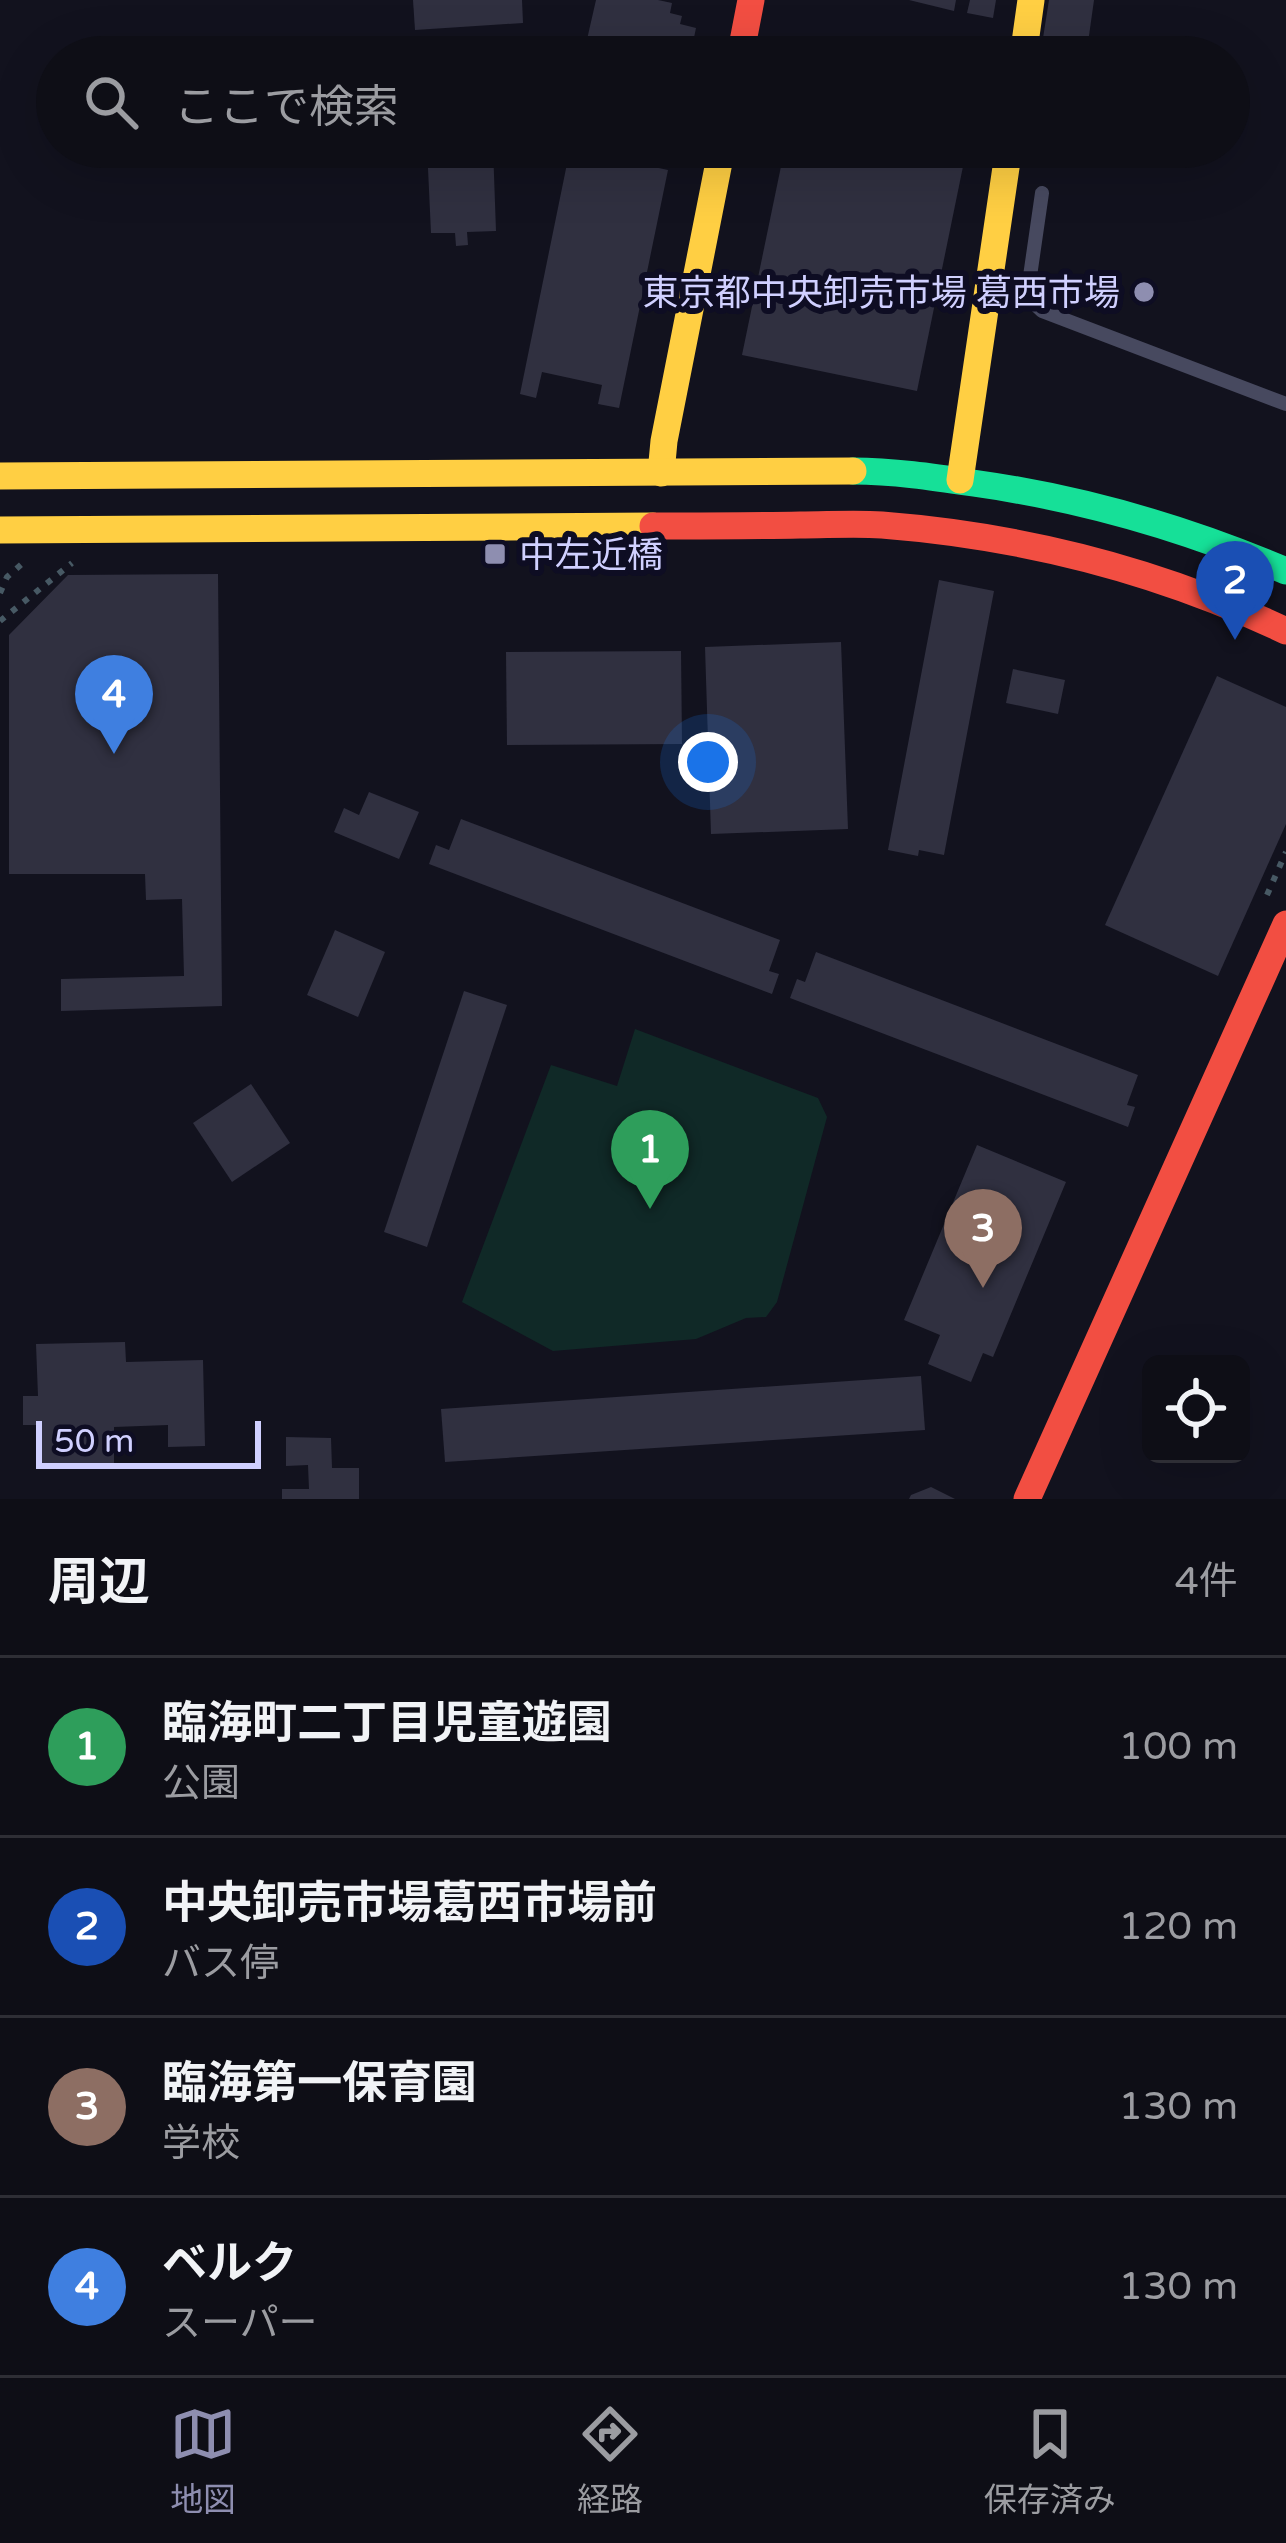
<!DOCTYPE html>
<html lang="ja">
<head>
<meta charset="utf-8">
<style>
	body { margin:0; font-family:"Varela Round","Noto Sans JP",sans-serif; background:#17171f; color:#f1f3f6 }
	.controls { position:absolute; right:36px; bottom:36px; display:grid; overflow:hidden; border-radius:18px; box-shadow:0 12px 48px #0002 }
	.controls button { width:108px; height:108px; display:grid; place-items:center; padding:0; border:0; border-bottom:3px solid #2e2e35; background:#0e0e16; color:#f1f3f6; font:60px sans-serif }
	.scale { position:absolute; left:36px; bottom:30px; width:225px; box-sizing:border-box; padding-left:12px; border:6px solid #d0d0ff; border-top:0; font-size:33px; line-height:42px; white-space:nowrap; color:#d0d0ff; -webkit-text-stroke:9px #0e0d23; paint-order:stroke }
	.you { position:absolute; left:708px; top:762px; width:42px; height:42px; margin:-30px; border:9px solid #fff; border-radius:50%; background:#1a73e8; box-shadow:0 0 0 18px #1a73e833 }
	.badge { display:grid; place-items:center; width:78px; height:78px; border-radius:50%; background:#8e8eb0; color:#fff; font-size:39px; font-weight:700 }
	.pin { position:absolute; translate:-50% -99px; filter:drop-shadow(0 3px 6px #0008) }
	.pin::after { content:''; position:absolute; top:63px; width:42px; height:36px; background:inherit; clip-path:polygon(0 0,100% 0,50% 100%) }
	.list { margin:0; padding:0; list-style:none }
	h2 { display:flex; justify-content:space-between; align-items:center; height:156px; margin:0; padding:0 48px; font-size:51px }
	h2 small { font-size:39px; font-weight:400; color:#9b9ca1 }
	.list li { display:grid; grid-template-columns:78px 1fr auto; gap:36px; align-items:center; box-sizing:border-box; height:180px; padding:0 48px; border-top:3px solid #2e2e35 }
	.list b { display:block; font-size:45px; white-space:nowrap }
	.list p { margin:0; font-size:39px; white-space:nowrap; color:#9b9ca1 }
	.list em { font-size:39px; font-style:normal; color:#9b9ca1 }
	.icon { flex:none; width:66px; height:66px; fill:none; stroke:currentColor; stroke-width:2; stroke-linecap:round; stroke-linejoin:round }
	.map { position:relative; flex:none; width:1286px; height:1499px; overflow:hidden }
	.search { position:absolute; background:#0e0e16; box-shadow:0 12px 48px #0002; left:36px; right:36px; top:36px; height:132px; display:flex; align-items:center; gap:30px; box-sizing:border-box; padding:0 42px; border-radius:66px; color:#9b9ca1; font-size:45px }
	.sheet { height:876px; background:#0e0e16 }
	nav { display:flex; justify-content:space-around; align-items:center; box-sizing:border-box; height:168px; border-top:3px solid #2e2e35; background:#0e0e16; font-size:33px; color:#9b9ca1 }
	nav a { display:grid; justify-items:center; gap:6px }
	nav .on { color:#8e8eb0 }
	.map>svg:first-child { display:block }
	.green { fill:#102927 }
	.building { fill:#303040 }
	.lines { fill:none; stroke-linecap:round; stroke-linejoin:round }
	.path { stroke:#475964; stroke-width:6; stroke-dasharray:6 9; stroke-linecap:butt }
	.lane { stroke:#47495f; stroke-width:14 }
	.fast { stroke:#16e098; stroke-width:27 }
	.slow { stroke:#ffcf43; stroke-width:27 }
	.jam { stroke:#f24e42; stroke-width:27 }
	.poi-dot { fill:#8e8eb0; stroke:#0e0d23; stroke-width:4.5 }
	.labels { text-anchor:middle; stroke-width:12; stroke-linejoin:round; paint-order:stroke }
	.poi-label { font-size:36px; fill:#d0d0ff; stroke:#0e0d23; text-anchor:end }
</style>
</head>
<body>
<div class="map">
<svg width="1286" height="1499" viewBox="0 0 1286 1499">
	<rect width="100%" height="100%" fill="#12121e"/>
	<path class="green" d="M635,1029L818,1098L827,1117L777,1302L766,1317L746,1318L696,1339L553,1351L462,1302L551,1065L617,1086Z"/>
	<g class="building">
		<path d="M413,0H522L523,23L415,30Z"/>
		<path d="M596,0H658L672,3L670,13L682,16L680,24L696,28L690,57H583Z"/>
		<path d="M909,0H956L954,11Z"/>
		<path d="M970,0H996L993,18L967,13Z"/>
		<path d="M1049,0H1094L1086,57H1040Z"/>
		<path d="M806,43L863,55V57H803Z"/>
		<path d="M427,147H493L496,231L467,232L468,245L456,246L455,233H431Z"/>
		<path d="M785,147H967L917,391L742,355Z"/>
		<path d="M570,149L668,170L619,408L598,404L602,385L542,372L536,398L520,394Z"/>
		<path d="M218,574L222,1006L61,1011V979L184,976L182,899L146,900L145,874H9V635L68,575Z"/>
		<path d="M939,580L994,591L944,855L919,850L918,856L888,850Z"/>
		<path d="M841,642L848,829L711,834L705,647Z"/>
		<path d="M681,651L682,744L507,745L506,652Z"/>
		<path d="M1013,669L1065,680L1058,714L1006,703Z"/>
		<path d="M1217,676L1286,707V824L1218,976L1105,925Z"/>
		<path d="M369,792L419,812L399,859L334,832L344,808L359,815Z"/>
		<path d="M461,819L780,940L769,971L779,974L772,994L429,864L436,845L449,850Z"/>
		<path d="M335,930L385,952L358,1017L307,995Z"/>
		<path d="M816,952L1138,1075L1127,1105L1135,1107L1128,1127L790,998L797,979L805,982Z"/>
		<path d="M464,991L507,1005L427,1247L384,1232Z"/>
		<path d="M251,1084L290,1143L232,1182L193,1123Z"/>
		<path d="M977,1145L1066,1182L993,1357L983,1353L971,1382L928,1364L940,1335L904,1320Z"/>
		<path d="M125,1342L126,1362L203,1360L205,1446L168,1447V1425L114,1427V1464L39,1466L38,1425H23V1396H38L36,1344Z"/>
		<path d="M921,1376L925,1430L445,1462L441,1409Z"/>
		<path d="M286,1437L331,1438L332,1468H359V1499H282V1489H309L308,1465L286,1466Z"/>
		<path d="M931,1487L955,1499H909L911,1495Z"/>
	</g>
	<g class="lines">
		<g class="path">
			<path d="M0,593L7,577L23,563"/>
			<path d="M0,621L72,563"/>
			<path d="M1267,895L1286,852"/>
		</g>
		<path class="lane" d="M1042,193L1027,297L1042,311L1286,404"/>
		<path class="fast" d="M853,471C893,471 933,477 973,483C1081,498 1185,528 1286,571"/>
		<g class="slow">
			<path d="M1023,57L1031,0"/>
			<path d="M661,473L664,441L722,147"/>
			<path d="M0,476L853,471"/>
			<path d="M960,480L1009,147"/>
			<path d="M0,530L653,526"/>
		</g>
		<g class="jam">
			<path d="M740,57L751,0"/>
			<path d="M653,526C702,526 751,526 800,525C827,525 855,523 882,525C1022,536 1160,571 1286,631"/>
			<path d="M1027,1499L1286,924"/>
		</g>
	</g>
	<g class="poi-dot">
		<circle cx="1144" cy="292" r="12"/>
		<rect x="483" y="542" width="24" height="24" rx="6"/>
	</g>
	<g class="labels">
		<g class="poi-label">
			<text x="1120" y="305">東京都中央卸売市場 葛西市場</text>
			<text x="519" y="567" text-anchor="start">中左近橋</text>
		</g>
	</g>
</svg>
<div class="controls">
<button><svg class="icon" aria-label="locate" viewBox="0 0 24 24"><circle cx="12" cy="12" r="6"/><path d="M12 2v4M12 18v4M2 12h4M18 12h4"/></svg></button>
</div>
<div class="scale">50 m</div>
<div class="you"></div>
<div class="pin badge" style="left:650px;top:1209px;background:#2e9e5b">1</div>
<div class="pin badge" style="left:1235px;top:640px;background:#1a4fb4">2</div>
<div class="pin badge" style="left:983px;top:1288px;background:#8d6e63">3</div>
<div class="pin badge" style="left:114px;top:754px;background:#3f7fe0">4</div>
<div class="search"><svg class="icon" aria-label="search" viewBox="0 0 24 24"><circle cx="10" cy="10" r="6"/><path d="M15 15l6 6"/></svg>ここで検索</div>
</div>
<section class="sheet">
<h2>周辺<small>4件</small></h2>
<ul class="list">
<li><span class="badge" style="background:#2e9e5b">1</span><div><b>臨海町二丁目児童遊園</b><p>公園</p></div><em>100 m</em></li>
<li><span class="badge" style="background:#1a4fb4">2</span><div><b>中央卸売市場葛西市場前</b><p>バス停</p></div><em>120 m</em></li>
<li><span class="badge" style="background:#8d6e63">3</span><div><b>臨海第一保育園</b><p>学校</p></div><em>130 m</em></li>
<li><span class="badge" style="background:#3f7fe0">4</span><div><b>ベルク</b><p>スーパー</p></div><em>130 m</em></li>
</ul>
</section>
<nav>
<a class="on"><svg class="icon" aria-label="map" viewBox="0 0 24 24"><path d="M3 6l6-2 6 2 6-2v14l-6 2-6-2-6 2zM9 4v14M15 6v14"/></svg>地図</a>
<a><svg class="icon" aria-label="directions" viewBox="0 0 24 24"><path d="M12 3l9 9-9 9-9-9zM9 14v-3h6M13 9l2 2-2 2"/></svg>経路</a>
<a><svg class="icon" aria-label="saved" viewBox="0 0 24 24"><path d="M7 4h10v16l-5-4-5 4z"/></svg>保存済み</a>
</nav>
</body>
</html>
